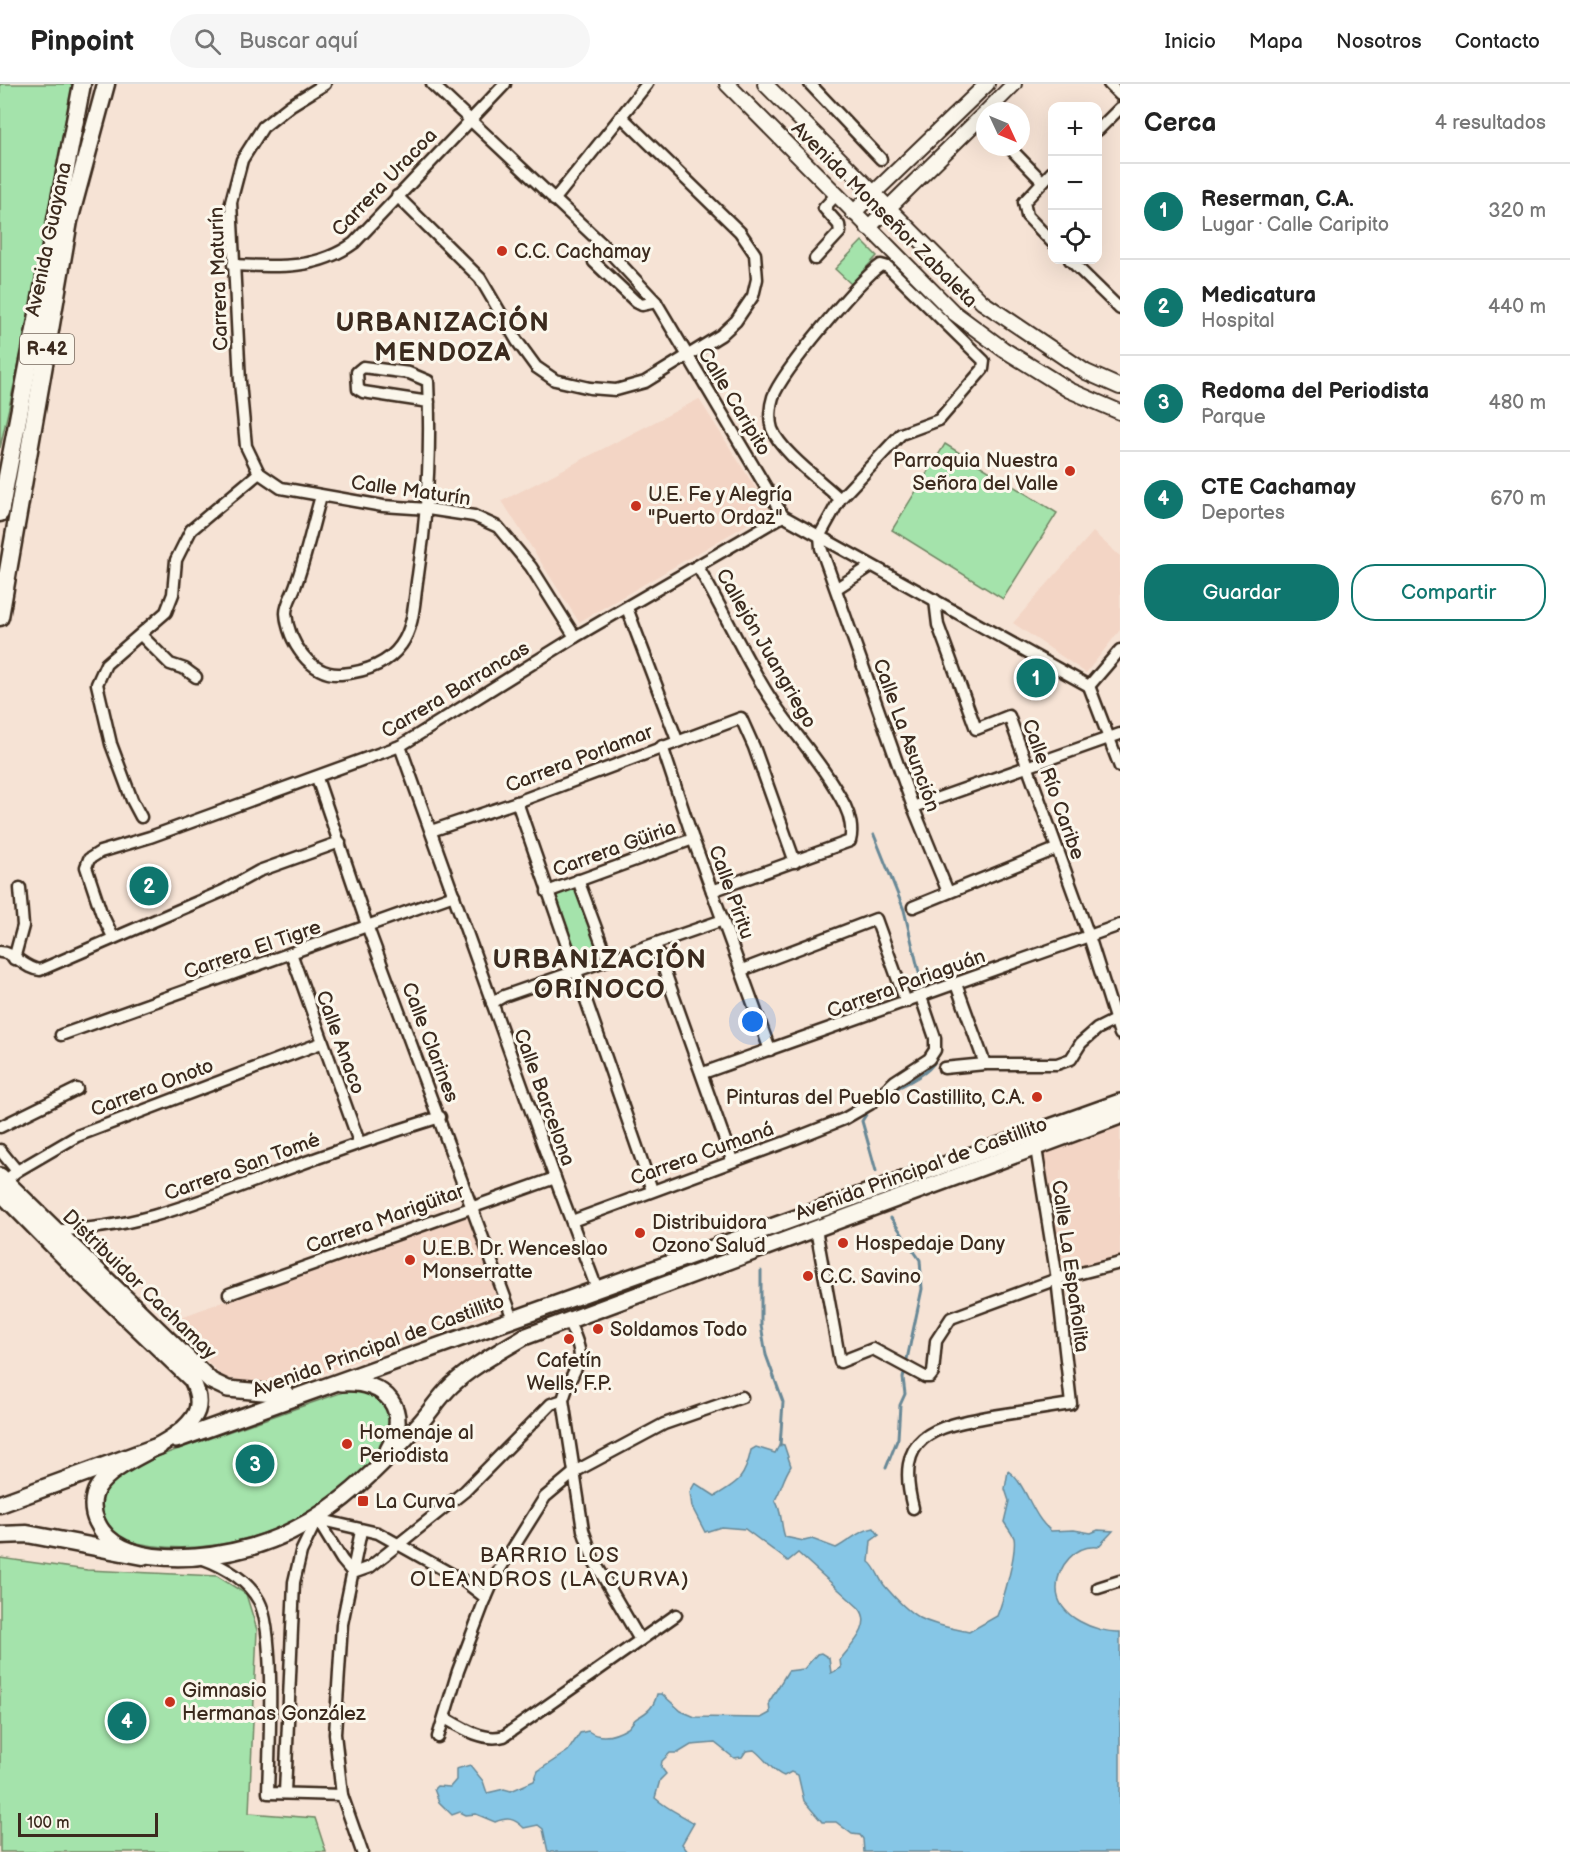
<!DOCTYPE html>
<html lang="es">
<head>
<meta charset="utf-8">
<style>
	body { margin:0; font-family:"Balsamiq Sans",sans-serif; background:#f6f6f6; color:#222 }
	.controls { position:absolute; right:18px; top:18px; display:grid; overflow:hidden; border-radius:12px; box-shadow:0 6px 24px #0002 }
	.controls button { width:54px; height:54px; display:grid; place-items:center; padding:0; border:0; border-bottom:2px solid #e0e0e0; background:#fff; color:#222; font:30px sans-serif }
	.compass { position:absolute; left:976px; top:18px; width:54px; height:54px; border-radius:50%; background:#fff; box-shadow:0 6px 24px #0002; rotate:134deg }
	.scale { position:absolute; left:18px; bottom:15px; width:140px; box-sizing:border-box; padding-left:6px; border:3px solid #3b2a1e; border-top:0; font-size:16px; line-height:21px; white-space:nowrap; color:#3b2a1e; -webkit-text-stroke:4px #fbf7ec; paint-order:stroke }
	.you { position:absolute; left:753px; top:938px; width:21px; height:21px; margin:-15px; border:4px solid #fff; border-radius:50%; background:#1a73e8; box-shadow:0 0 0 9px #1a73e833 }
	.badge { display:grid; place-items:center; width:39px; height:39px; border-radius:50%; background:#0f766e; color:#fff; font-size:20px; font-weight:700 }
	.pin { position:absolute; translate:-50% -50%; border:3px solid #fff; box-shadow:0 2px 6px #0006 }
	.list { margin:0; padding:0; list-style:none }
	h2 { display:flex; justify-content:space-between; align-items:center; height:78px; margin:0; padding:0 24px; font-size:26px }
	h2 small { font-size:20px; font-weight:400; color:#767676 }
	.list li { display:grid; grid-template-columns:39px 1fr auto; gap:18px; align-items:center; box-sizing:border-box; height:96px; padding:0 24px; border-top:2px solid #e0e0e0 }
	.list b { display:block; font-size:22px; white-space:nowrap }
	.list p { margin:0; font-size:20px; white-space:nowrap; color:#767676 }
	.list em { font-size:20px; font-style:normal; color:#767676 }
	.actions { display:flex; gap:12px; padding:18px 24px }
	.actions a { flex:1; padding:14px 0; border:2px solid #0f766e; border-radius:24px; text-align:center; font-size:21px; color:#0f766e }
	.actions .main { background:#0f766e; color:#fff }
	.icon { flex:none; width:33px; height:33px; fill:none; stroke:currentColor; stroke-width:2; stroke-linecap:round; stroke-linejoin:round }
	.map { position:relative; flex:none; width:1120px; height:1768px; overflow:hidden }
	header { display:flex; align-items:center; gap:36px; box-sizing:border-box; height:84px; padding:0 30px; background:#fff; border-bottom:2px solid #e0e0e0 }
	header strong { font-size:28px }
	nav { display:flex; gap:33px; margin-inline-start:auto; font-size:21px }
	.search { width:420px; height:54px; background:#f6f6f6; display:flex; align-items:center; gap:15px; box-sizing:border-box; padding:0 21px; border-radius:33px; color:#767676; font-size:22px }
	main { display:flex }
	aside { flex:1; background:#fff }
	.map>svg:first-child { display:block }
	.built { fill:#f3d5c5 }
	.green { fill:#a4e3ab; stroke:#708664; stroke-width:1.5 }
	.water { fill:#86c6e6; stroke:#688896; stroke-width:1.5 }
	.lines { fill:none; stroke-linecap:round; stroke-linejoin:round }
	.stream { stroke:#688896; stroke-width:3 }
	.minor-casing { stroke:#3b2a1e; stroke-width:15 }
	.tertiary-casing { stroke:#3b2a1e; stroke-width:18 }
	.secondary-casing { stroke:#3b2a1e; stroke-width:20 }
	.primary-casing { stroke:#3b2a1e; stroke-width:21 }
	.minor { stroke:#fbf7ec; stroke-width:10 }
	.tertiary { stroke:#fbf7ec; stroke-width:14 }
	.secondary { stroke:#fbf7ec; stroke-width:15 }
	.primary { stroke:#fbf7ec; stroke-width:16 }
	.poi-dot { fill:#c8321e; stroke:#fbf7ec; stroke-width:2 }
	.labels { text-anchor:middle; stroke-width:6; stroke-linejoin:round; paint-order:stroke }
	.shield { fill:#fbf7ec; stroke:#75685c; stroke-width:1.5 }
	.shield-label { font-size:18px; font-weight:bold; fill:#3b2a1e }
	.street-label { font-size:20px; fill:#3b2a1e; stroke:#fbf7ec }
	.poi-label { font-size:20px; fill:#3b2a1e; stroke:#fbf7ec; text-anchor:start }
	.neighbourhood-label { font-size:21px; letter-spacing:1.5px; fill:#3b2a1e; stroke:#fbf7ec }
	.district-label { font-size:26px; font-weight:bold; letter-spacing:1.5px; fill:#3b2a1e; stroke:#fbf7ec }
</style>
</head>
<body>
<header>
<strong>Pinpoint</strong>
<div class="search"><svg class="icon" aria-label="search" viewBox="0 0 24 24"><circle cx="10" cy="10" r="6"/><path d="M15 15l6 6"/></svg>Buscar aquí</div>
<nav><a>Inicio</a><a>Mapa</a><a>Nosotros</a><a>Contacto</a></nav>
</header>
<main>
<div class="map">
<svg width="1120" height="1768" viewBox="0 0 1120 1768">
	<rect width="100%" height="100%" fill="#f6e3d5"/>
	<filter id="ink" filterUnits="userSpaceOnUse"><feTurbulence type="fractalNoise" baseFrequency=".0167" numOctaves="2"/><feDisplacementMap in="SourceGraphic" scale="12" xChannelSelector="R" yChannelSelector="G"/><feConvolveMatrix kernelMatrix="1 2 1 2 8 2 1 2 1" color-interpolation-filters="sRGB"/></filter>
	<g filter="url(#ink)">
		<g class="built">
			<path d="M699,315L770,427L579,538L502,417Z"/>
			<path d="M1093,448L1120,472V546L1086,589L1013,539Z"/>
			<path d="M1120,1030V1182L1056,1198L1030,1065Z"/>
			<path d="M468,1127L503,1225L304,1296L281,1299L257,1300L223,1293L168,1238Z"/>
		</g>
		<g class="green">
			<path d="M0,0H81L0,364Z"/>
			<path d="M862,157L877,172L851,200L835,185Z"/>
			<path d="M945,360L1057,429L1003,515L892,446Z"/>
			<path d="M576,800L604,872L576,882L551,810Z"/>
			<path d="M366,1300L392,1324C391,1335 393,1351 389,1361C382,1374 369,1384 358,1394C299,1447 207,1478 129,1457C120,1455 110,1445 102,1440L100,1412L130,1382Z"/>
			<path d="M0,1474L87,1486L217,1492L246,1510L257,1546L249,1729L315,1734L326,1768H0Z"/>
		</g>
		<path class="water" d="M780,1360L784,1361L791,1382C783,1394 782,1404 775,1416C783,1429 780,1440 785,1453L804,1457L812,1455L836,1464C849,1457 860,1446 874,1444L879,1451L871,1457L869,1478C876,1483 878,1493 884,1501C915,1538 924,1538 969,1548L997,1532C1003,1517 1017,1469 1014,1454C1012,1449 1007,1443 1004,1438L1009,1417L1005,1405L1008,1387C1027,1400 1030,1430 1051,1447L1074,1446L1091,1449L1098,1446L1113,1447L1098,1463C1076,1460 1057,1482 1057,1504C1056,1533 1097,1549 1120,1548V1768H864L863,1755L860,1751L852,1750L836,1738H822L804,1717L798,1691L791,1688L784,1692C772,1688 766,1675 754,1666L746,1667L742,1673L734,1674L715,1659L691,1661L678,1669H670L662,1677L661,1683L666,1690L660,1696L655,1714C669,1726 680,1730 694,1739L682,1760L688,1768H548L543,1745L538,1741L524,1744C514,1734 508,1733 495,1738L476,1730L466,1731L460,1728L452,1731L439,1718L434,1705L437,1702L450,1703L456,1696V1685L470,1681L483,1697L487,1709L504,1705L511,1707L534,1697L538,1687L568,1667L580,1649L588,1647C601,1656 615,1652 628,1644C632,1641 633,1636 637,1634C648,1628 654,1623 657,1610H662L681,1627L695,1633L761,1634L770,1629L769,1618L788,1587L804,1585L817,1570L821,1569L829,1574L831,1589L841,1584L840,1576C850,1562 874,1542 859,1524L798,1469L788,1477L745,1445L721,1443L705,1448L692,1423L690,1408L695,1399L715,1412C739,1398 745,1394 751,1366L756,1363L775,1369Z"/>
		<g class="lines">
			<g class="stream">
				<path d="M874,751L904,826L924,909"/>
				<path d="M892,1007C913,995 941,987 940,958"/>
				<path d="M869,1026L862,1037L876,1087"/>
				<path d="M761,1187V1241L766,1271L783,1318L780,1362"/>
				<path d="M886,1384L898,1354L900,1321L905,1310L903,1294L922,1205L920,1176L891,1134"/>
			</g>
			<defs>
				<g id="minor">
					<path d="M432,0L601,159L656,218L783,432L1089,602"/>
					<path d="M810,0L881,75"/>
					<path d="M1109,0L1120,11"/>
					<path d="M1098,46L1120,24"/>
					<path d="M1009,63L1042,97"/>
					<path d="M1052,88L1024,118L1027,132L1052,158"/>
					<path d="M397,112L480,194L517,257L536,283L555,296L590,304L616,306L645,298L721,251L736,237L753,212L757,195L755,170L740,148L621,32"/>
					<path d="M554,116L647,0"/>
					<path d="M601,159L594,178L636,218L642,221L656,218"/>
					<path d="M815,175L840,148L839,141L824,124L836,111"/>
					<path d="M1070,176L1120,225"/>
					<path d="M233,181C277,183 317,186 354,159L505,0"/>
					<path d="M259,389L246,362L240,298L231,118L242,76L263,43L291,21L325,0"/>
					<path d="M259,389L281,404L383,422L428,425L474,432L498,443L531,483L575,553"/>
					<path d="M321,412C312,443 306,473 295,503C292,511 286,521 286,529C288,557 310,592 341,590C364,588 387,581 401,561C415,542 414,514 418,491C428,426 431,363 428,297L409,289L363,283L357,288L358,305L363,308L429,318"/>
					<path d="M840,415C821,397 781,368 772,345C769,336 770,322 773,313C782,288 859,196 881,181L888,183L984,277L983,285L939,336L901,350L840,415L820,451L821,464L913,723L948,808"/>
					<path d="M698,483C723,525 743,571 769,612C793,649 825,682 845,722C850,732 853,746 850,757L712,807"/>
					<path d="M837,504L871,482"/>
					<path d="M935,516L938,541L976,645L1009,632L1089,852L1120,950"/>
					<path d="M627,524L677,656"/>
					<path d="M142,552L170,580L185,585L196,593"/>
					<path d="M1089,602L1120,683"/>
					<path d="M1089,602L1120,566"/>
					<path d="M400,662L555,1094L597,1205"/>
					<path d="M662,662L693,755L770,966"/>
					<path d="M317,694L368,844L513,1235"/>
					<path d="M517,718L652,1106"/>
					<path d="M913,723L1120,650"/>
					<path d="M141,733L132,716L111,660L97,600L106,580L166,528L173,510L176,476L191,446L259,389"/>
					<path d="M431,747L517,718L741,634L754,663L795,778"/>
					<path d="M578,796L607,874"/>
					<path d="M547,808L693,755"/>
					<path d="M913,823L1056,765"/>
					<path d="M113,853L101,828L86,783L89,775L100,768L150,753L400,662L575,553L783,432"/>
					<path d="M655,860L732,1076"/>
					<path d="M0,868C15,868 24,885 40,886L223,807L259,787L340,758"/>
					<path d="M291,869L359,1058"/>
					<path d="M14,875L23,842L20,804"/>
					<path d="M742,886L876,835L906,918"/>
					<path d="M956,900L985,980"/>
					<path d="M492,919L504,912L723,836"/>
					<path d="M61,951L454,811"/>
					<path d="M944,984L985,980H1057L1071,975L1081,959L1097,945L1115,936"/>
					<path d="M703,989L1120,841"/>
					<path d="M0,1043L77,1005"/>
					<path d="M0,1066L17,1087"/>
					<path d="M5,1097L17,1087L77,1052L321,959"/>
					<path d="M572,1137L786,1058L844,1035L870,1020L895,997L929,975L935,966V954L921,913"/>
					<path d="M816,1145L840,1278L873,1265L925,1293H930L933,1289L936,1257L951,1234L1057,1195L1120,1179"/>
					<path d="M53,1146C132,1147 203,1116 276,1089C330,1069 385,1050 440,1033"/>
					<path d="M229,1210L555,1094"/>
					<path d="M568,1236C591,1286 575,1271 563,1316L583,1446L594,1477L640,1556"/>
					<path d="M913,1424C894,1351 932,1343 993,1332C1019,1328 1045,1324 1071,1320L1057,1195L1035,1058"/>
					<path d="M317,1435L342,1476L353,1489L370,1483L465,1407L551,1320L563,1316"/>
					<path d="M317,1435L378,1449L464,1497L486,1514"/>
					<path d="M361,1447L342,1540L335,1650L342,1711L362,1768"/>
					<path d="M201,1474C223,1482 247,1495 259,1517C276,1548 269,1669 268,1709L342,1711"/>
					<path d="M1098,1504L1120,1497"/>
					<path d="M445,1634C462,1644 484,1658 504,1652L676,1531"/>
					<path d="M438,1653L458,1587L483,1521L496,1491L545,1413L576,1387L664,1340L742,1313"/>
					<path d="M285,1709L294,1498L301,1468L317,1435"/>
				</g>
				<g id="tertiary">
					<path d="M727,0L953,228L1003,265L1069,306L1120,328"/>
					<path d="M765,0L982,218L1086,288L1120,303"/>
					<path d="M987,27L1014,0"/>
					<path d="M853,129L987,0"/>
					<path d="M868,144L985,29"/>
				</g>
				<g id="secondary">
					<path d="M0,1092L211,1297L228,1305L287,1310"/>
					<path d="M0,1108L79,1188L192,1296C198,1308 202,1322 193,1334C172,1364 116,1375 98,1403C91,1414 92,1428 97,1438C119,1487 208,1475 251,1463C325,1441 369,1394 420,1339C431,1327 440,1312 452,1301C472,1282 501,1267 524,1253L1120,1032"/>
					<path d="M342,1299C386,1296 412,1326 388,1366"/>
					<path d="M176,1356L1120,1018"/>
				</g>
				<g id="primary">
					<path d="M0,429L82,0"/>
					<path d="M0,533L69,137L106,0"/>
					<path d="M0,1420L159,1362"/>
					<path d="M0,1451L27,1450L143,1472"/>
				</g>
			</defs>
			<use href="#minor" class="minor-casing"/>
			<use href="#tertiary" class="tertiary-casing"/>
			<use href="#secondary" class="secondary-casing"/>
			<use href="#primary" class="primary-casing"/>
			<use href="#minor" class="minor"/>
			<use href="#tertiary" class="tertiary"/>
			<use href="#secondary" class="secondary"/>
			<use href="#primary" class="primary"/>
		</g>
	</g>
	<g class="poi-dot">
		<circle cx="502" cy="167" r="6"/>
		<circle cx="1070" cy="387" r="6"/>
		<circle cx="636" cy="422" r="6"/>
		<circle cx="1037" cy="1013" r="6"/>
		<circle cx="640" cy="1149" r="6"/>
		<circle cx="843" cy="1159" r="6"/>
		<circle cx="410" cy="1176" r="6"/>
		<circle cx="808" cy="1192" r="6"/>
		<circle cx="598" cy="1245" r="6"/>
		<circle cx="569" cy="1255" r="6"/>
		<circle cx="347" cy="1360" r="6"/>
		<rect x="357" y="1411" width="12" height="12" rx="3"/>
		<circle cx="170" cy="1618" r="6"/>
	</g>
	<g class="labels">
		<rect class="shield" x="20" y="250" width="54" height="30" rx="4.5"/>
		<g class="shield-label">
			<text x="47" y="271">R-42</text>
		</g>
		<g class="street-label">
			<text transform="translate(384 98) rotate(-46)" y="7">Carrera Uracoa</text>
			<text transform="translate(885 130) rotate(45)" y="7">Avenida Monseñor Zabaleta</text>
			<text transform="translate(48 155) rotate(-78)" y="7">Avenida Guayana</text>
			<text transform="translate(218 195) rotate(-92)" y="7">Carrera Maturín</text>
			<text transform="translate(735 317) rotate(59)" y="7">Calle Caripito</text>
			<text transform="translate(411 406) rotate(8)" y="7">Calle Maturín</text>
			<text transform="translate(767 564) rotate(60)" y="7">Callejón Juangriego</text>
			<text transform="translate(455 605) rotate(-31)" y="7">Carrera Barrancas</text>
			<text transform="translate(907 651) rotate(70)" y="7">Calle La Asunción</text>
			<text transform="translate(579 674) rotate(-21)" y="7">Carrera Porlamar</text>
			<text transform="translate(1054 705) rotate(70)" y="7">Calle Río Caribe</text>
			<text transform="translate(614 764) rotate(-20)" y="7">Carrera Güiria</text>
			<text transform="translate(732 808) rotate(70)" y="7">Calle Píritu</text>
			<text transform="translate(252 865) rotate(-19)" y="7">Carrera El Tigre</text>
			<text transform="translate(906 899) rotate(-20)" y="7">Carrera Pariaguán</text>
			<text transform="translate(341 958) rotate(70)" y="7">Calle Anaco</text>
			<text transform="translate(431 958) rotate(69)" y="7">Calle Clarines</text>
			<text transform="translate(152 1003) rotate(-21)" y="7">Carrera Onoto</text>
			<text transform="translate(545 1013) rotate(70)" y="7">Calle Barcelona</text>
			<text transform="translate(702 1069) rotate(-20)" y="7">Carrera Cumaná</text>
			<text transform="translate(242 1082) rotate(-20)" y="7">Carrera San Tomé</text>
			<text transform="translate(921 1084) rotate(-20)" y="7">Avenida Principal de Castillito</text>
			<text transform="translate(385 1134) rotate(-20)" y="7">Carrera Marigüitar</text>
			<text transform="translate(1071 1182) rotate(82)" y="7">Calle La Españolita</text>
			<text transform="translate(140 1200) rotate(44)" y="7">Distribuidor Cachamay</text>
			<text transform="translate(378 1261) rotate(-20)" y="7">Avenida Principal de Castillito</text>
		</g>
		<g class="poi-label">
			<text x="514" y="174">C.C. Cachamay</text>
			<text x="1058" y="383" text-anchor="end">Parroquia Nuestra<tspan x="1058" dy="23">Señora del Valle</tspan></text>
			<text x="648" y="417">U.E. Fe y Alegría<tspan x="648" dy="23">"Puerto Ordaz"</tspan></text>
			<text x="1025" y="1020" text-anchor="end">Pinturas del Pueblo Castillito, C.A.</text>
			<text x="652" y="1145">Distribuidora<tspan x="652" dy="23">Ozono Salud</tspan></text>
			<text x="855" y="1166">Hospedaje Dany</text>
			<text x="422" y="1171">U.E.B. Dr. Wenceslao<tspan x="422" dy="23">Monserratte</tspan></text>
			<text x="820" y="1199">C.C. Savino</text>
			<text x="610" y="1252">Soldamos Todo</text>
			<text x="569" y="1283" text-anchor="middle">Cafetín<tspan x="569" dy="23">Wells, F.P.</tspan></text>
			<text x="359" y="1355">Homenaje al<tspan x="359" dy="23">Periodista</tspan></text>
			<text x="375" y="1424">La Curva</text>
			<text x="182" y="1613">Gimnasio<tspan x="182" dy="23">Hermanas González</tspan></text>
		</g>
		<g class="neighbourhood-label">
			<text x="550" y="1478">BARRIO LOS<tspan x="550" dy="24">OLEANDROS (LA CURVA)</tspan></text>
		</g>
		<g class="district-label">
			<text x="443" y="247">URBANIZACIÓN<tspan x="443" dy="30">MENDOZA</tspan></text>
			<text x="600" y="884">URBANIZACIÓN<tspan x="600" dy="30">ORINOCO</tspan></text>
		</g>
	</g>
</svg>
<div class="controls">
<button>+</button>
<button>−</button>
<button><svg class="icon" aria-label="locate" viewBox="0 0 24 24"><circle cx="12" cy="12" r="6"/><path d="M12 2v4M12 18v4M2 12h4M18 12h4"/></svg></button>
</div>
<svg class="compass" viewBox="-18 -18 36 36"><path d="M0-13l5 13h-10z" fill="#e53935"/><path d="M0 13l5-13h-10z" fill="#767676"/></svg>
<div class="scale">100 m</div>
<div class="you"></div>
<div class="pin badge" style="left:1036px;top:594px">1</div>
<div class="pin badge" style="left:149px;top:802px">2</div>
<div class="pin badge" style="left:255px;top:1380px">3</div>
<div class="pin badge" style="left:127px;top:1637px">4</div>
</div>
<aside>
<h2>Cerca<small>4 resultados</small></h2>
<ul class="list">
<li><span class="badge">1</span><div><b>Reserman, C.A.</b><p>Lugar · Calle Caripito</p></div><em>320 m</em></li>
<li><span class="badge">2</span><div><b>Medicatura</b><p>Hospital</p></div><em>440 m</em></li>
<li><span class="badge">3</span><div><b>Redoma del Periodista</b><p>Parque</p></div><em>480 m</em></li>
<li><span class="badge">4</span><div><b>CTE Cachamay</b><p>Deportes</p></div><em>670 m</em></li>
</ul>
<div class="actions"><a class="main">Guardar</a><a>Compartir</a></div>
</aside>
</main>
</body>
</html>
